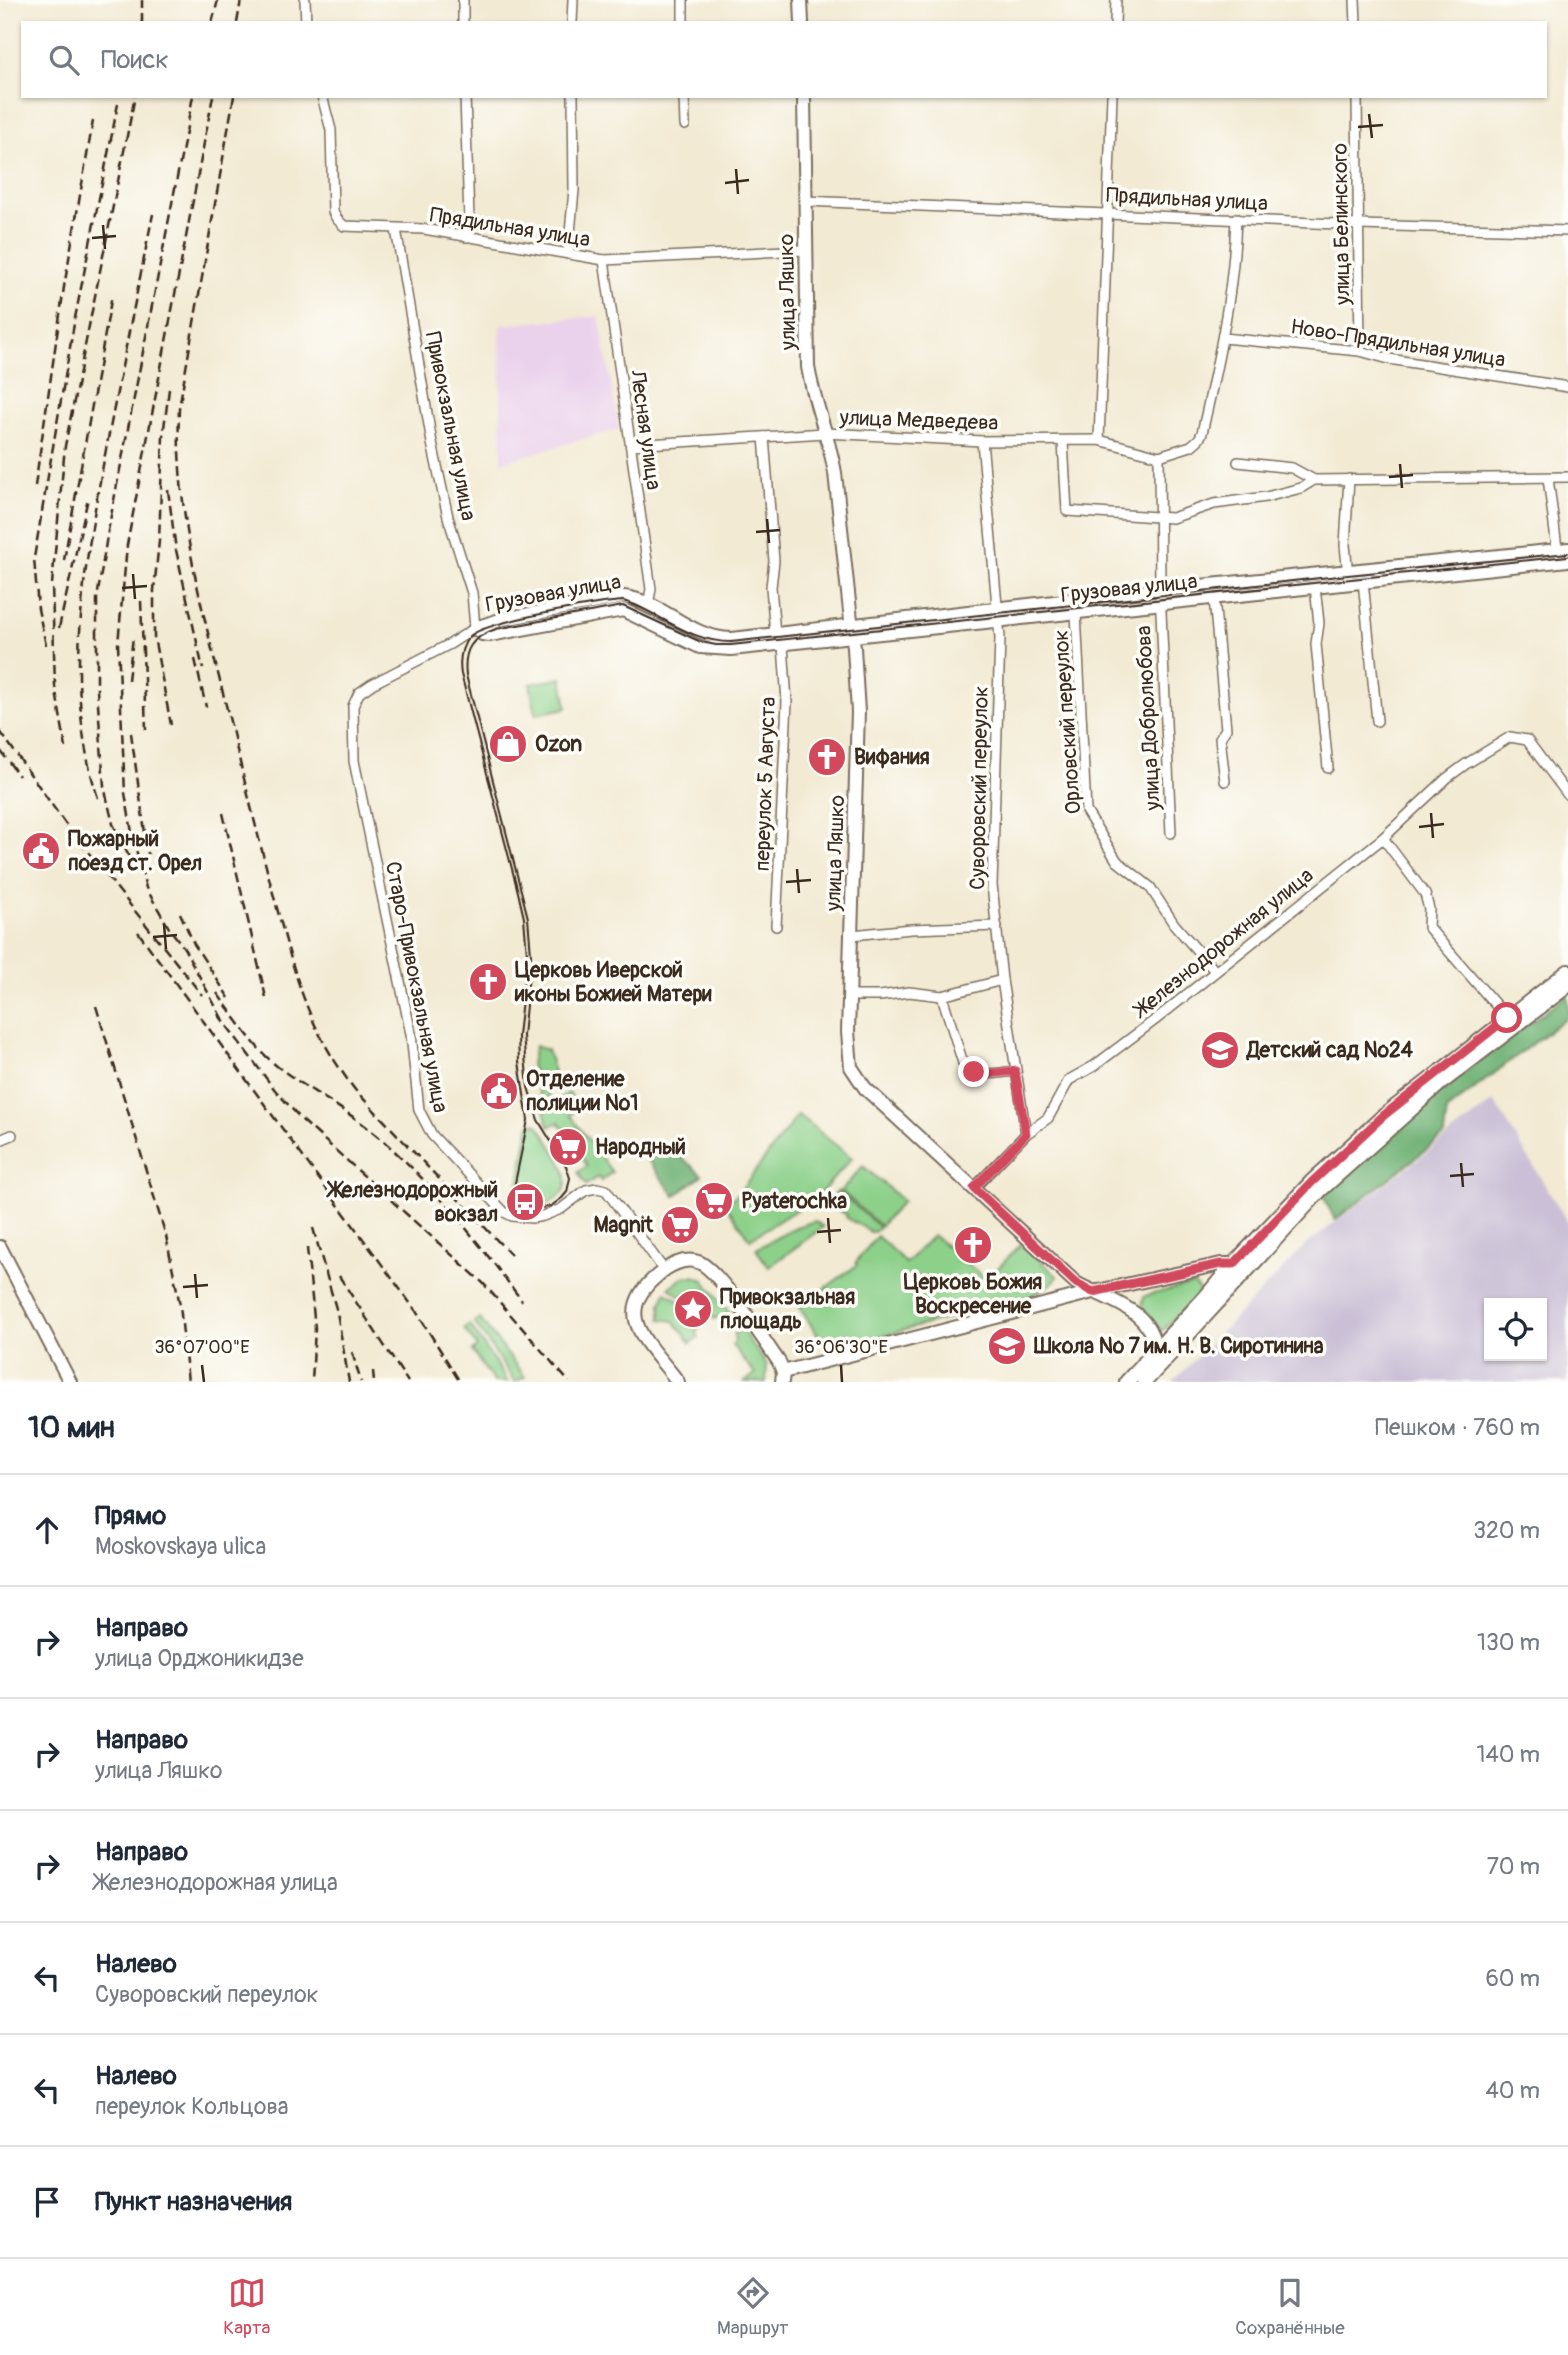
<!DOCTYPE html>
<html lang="ru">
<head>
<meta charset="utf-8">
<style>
	body { margin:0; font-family:Pangolin,sans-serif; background:#f2f2f3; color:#1f2937 }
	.controls { position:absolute; right:21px; bottom:21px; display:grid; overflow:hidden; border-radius:0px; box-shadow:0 2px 5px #0004 }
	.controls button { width:63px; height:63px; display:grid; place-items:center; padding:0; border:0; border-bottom:2px solid #e0e1e3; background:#fff; color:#1f2937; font:35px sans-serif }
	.stop { position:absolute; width:21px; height:21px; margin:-16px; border:5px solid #d1495b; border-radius:50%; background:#fff }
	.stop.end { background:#d1495b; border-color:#fff; box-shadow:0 2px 7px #0008 }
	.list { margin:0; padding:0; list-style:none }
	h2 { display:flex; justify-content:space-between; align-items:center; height:91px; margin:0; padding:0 28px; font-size:30px }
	h2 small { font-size:23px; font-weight:400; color:#747a83 }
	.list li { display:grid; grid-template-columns:46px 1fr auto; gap:21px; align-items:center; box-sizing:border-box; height:112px; padding:0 28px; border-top:2px solid #e0e1e3 }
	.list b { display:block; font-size:26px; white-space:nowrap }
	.list p { margin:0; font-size:23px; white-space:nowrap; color:#747a83 }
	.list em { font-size:23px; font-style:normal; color:#747a83 }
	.icon { flex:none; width:38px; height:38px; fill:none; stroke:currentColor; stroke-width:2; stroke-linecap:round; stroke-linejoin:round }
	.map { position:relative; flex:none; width:1568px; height:1382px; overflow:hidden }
	.search { position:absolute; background:#fff; box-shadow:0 2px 5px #0004; left:21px; right:21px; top:21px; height:77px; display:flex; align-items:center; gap:18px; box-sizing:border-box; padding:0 24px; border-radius:0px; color:#747a83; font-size:26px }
	.sheet { height:875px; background:#fff }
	nav { display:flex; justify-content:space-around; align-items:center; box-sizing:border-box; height:98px; border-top:2px solid #e0e1e3; background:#fff; font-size:19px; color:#747a83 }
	nav a { display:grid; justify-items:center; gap:4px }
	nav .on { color:#d1495b }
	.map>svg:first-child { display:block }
	.built { fill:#ead1ec }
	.industrial { fill:#cabfd6; fill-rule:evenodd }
	.green { fill:#8cd08a; stroke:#647d54; stroke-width:2 }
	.forest { fill:#71b276; stroke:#566e4a; stroke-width:2 }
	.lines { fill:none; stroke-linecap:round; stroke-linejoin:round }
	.street-casing { stroke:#7b6d5d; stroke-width:12 }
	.secondary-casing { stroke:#7b6d5d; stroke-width:16 }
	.primary-casing { stroke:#7b6d5d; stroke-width:18 }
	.street { stroke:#fff; stroke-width:9 }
	.secondary { stroke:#fff; stroke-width:12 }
	.primary { stroke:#fff; stroke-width:14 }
	.tram { stroke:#3b2a1e; stroke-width:2 }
	.rail { stroke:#3b2a1e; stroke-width:2.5; stroke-dasharray:10 5; stroke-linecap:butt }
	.route { stroke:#d1495b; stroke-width:9 }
	.ticks { fill:none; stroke:#3b2a1e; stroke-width:2.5 }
	.labels { text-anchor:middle; stroke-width:7; stroke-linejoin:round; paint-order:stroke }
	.street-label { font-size:21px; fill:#3b2a1e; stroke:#fdfcf7 }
	.poi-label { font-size:21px; font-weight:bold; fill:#3b2a1e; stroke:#fdfcf7; text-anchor:start }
	.ticks-label { font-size:18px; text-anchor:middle; fill:#3b2a1e; stroke:#fdfcf7; stroke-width:7; stroke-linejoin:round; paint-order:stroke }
</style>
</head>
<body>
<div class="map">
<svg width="1568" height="1382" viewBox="0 0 1568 1382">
	<rect width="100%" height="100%" fill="#fdfcf7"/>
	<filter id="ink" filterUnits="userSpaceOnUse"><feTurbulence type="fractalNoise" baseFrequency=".0143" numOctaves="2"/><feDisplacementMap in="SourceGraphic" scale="14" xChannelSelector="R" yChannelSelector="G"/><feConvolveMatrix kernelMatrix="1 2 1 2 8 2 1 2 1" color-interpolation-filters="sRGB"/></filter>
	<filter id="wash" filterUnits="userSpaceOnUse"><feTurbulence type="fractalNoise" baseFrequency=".00686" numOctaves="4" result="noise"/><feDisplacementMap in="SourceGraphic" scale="28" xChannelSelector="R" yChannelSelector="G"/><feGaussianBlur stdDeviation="1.57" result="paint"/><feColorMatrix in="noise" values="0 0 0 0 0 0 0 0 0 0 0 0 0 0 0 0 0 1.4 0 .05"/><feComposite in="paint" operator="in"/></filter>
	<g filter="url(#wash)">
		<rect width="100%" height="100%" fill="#f2ead3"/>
		<path class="built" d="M599,316L619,429L502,462L500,325Z"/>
		<path class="industrial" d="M1494,1101L1568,1223V1382H1173L1307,1244ZM1489,1303H1542V1356H1489Z"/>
		<g class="green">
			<path d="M562,678L567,708L536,714L530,684Z"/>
			<path d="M535,1046L547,1050L554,1072L545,1083L551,1103L569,1093L579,1108L570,1115L612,1172L601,1181L598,1177L586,1185L578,1172L587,1166L559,1122L549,1127L531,1064Z"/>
			<path d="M798,1115L852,1158L818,1196L750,1239L725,1204L737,1195Z"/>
			<path d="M536,1123C543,1130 547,1138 552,1146C565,1168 579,1192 546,1204L527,1200L518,1187L529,1127L531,1124Z"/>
			<path d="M863,1166L903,1201L880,1226L841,1191Z"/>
			<path d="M838,1191L879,1227L874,1232H870C863,1225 854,1224 846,1217L847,1215L828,1204Z"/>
			<path d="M815,1221L823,1227L769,1267L756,1249L796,1227Z"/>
			<path d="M933,1235L987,1280L1022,1243L1058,1277L1051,1284L1030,1297L828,1350L799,1307L857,1265L856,1262L877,1236L906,1263Z"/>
			<path d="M694,1276L704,1280L732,1316L725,1321L718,1317L714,1319L692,1290L681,1296L669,1288L684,1277Z"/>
			<path d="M1194,1284L1200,1292L1162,1331L1142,1307L1144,1296Z"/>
			<path d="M666,1292L678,1300L699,1330L696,1332L699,1337L691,1343L674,1321L661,1319V1304Z"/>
			<path d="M480,1319L525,1377L515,1382L474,1322Z"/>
			<path d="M470,1325L508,1382H494L472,1351L477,1346L464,1329Z"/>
			<path d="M741,1329L767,1365L766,1382H745L755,1374L732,1345L735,1341L734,1334Z"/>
		</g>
		<g class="forest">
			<path d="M1568,994V1016L1447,1110L1444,1136L1335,1220L1323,1196L1438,1092Z"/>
			<path d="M665,1143L702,1175L675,1196L647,1159Z"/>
		</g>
	</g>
	<g filter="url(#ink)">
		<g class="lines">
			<defs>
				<g id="street">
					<path d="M305,0L306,23"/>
					<path d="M463,0V23"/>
					<path d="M1355,0L1356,23"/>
					<path d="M572,23L573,0"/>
					<path d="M683,23V0"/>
					<path d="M1115,23L1116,0"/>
					<path d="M322,96L331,130L333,212L337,219L344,226L424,229L604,260L805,250"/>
					<path d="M465,96L469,219L466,237"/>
					<path d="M684,96L685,125"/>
					<path d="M1357,96L1360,351"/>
					<path d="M805,201L1360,225L1568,231"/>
					<path d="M396,229L432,443L448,517L472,593L475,628L450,644L372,684L359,693L353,706L354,761L411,1034L419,1110L432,1135L504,1212L512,1216L532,1218L543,1216L561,1209L586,1190L597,1188L606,1190L664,1270"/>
					<path d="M568,254L574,190L573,96"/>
					<path d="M604,260L651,589L648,605"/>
					<path d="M1223,338L1360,351L1389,359L1568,387"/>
					<path d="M764,437L774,561L771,587L775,634"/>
					<path d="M1099,440L1112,96"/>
					<path d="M982,441L1000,638L992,885L1002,980L1026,1134"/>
					<path d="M1063,442L1067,511L1172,518L1214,504L1266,497L1301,488L1314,480"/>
					<path d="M631,445L825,433L982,441L1099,440L1159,456L1191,446L1199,439L1202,433C1218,362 1234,292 1236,218"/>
					<path d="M1159,456L1160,590L1171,833"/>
					<path d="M1238,462L1292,468L1314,480L1568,477"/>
					<path d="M1548,478L1558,556"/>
					<path d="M1348,575L1345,545L1349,479"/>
					<path d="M1363,581L1377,721"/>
					<path d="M1315,587L1319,623L1316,644L1328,768"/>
					<path d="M1214,598L1226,729L1220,738L1225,781"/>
					<path d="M1076,613L1086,811L1117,861L1150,887L1174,924L1215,971"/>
					<path d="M1383,838L1425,894L1429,909L1428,927L1507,1018"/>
					<path d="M776,926L787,702L783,645"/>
					<path d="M852,935L911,929L997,926"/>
					<path d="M850,996H880L909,992L942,996L1002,980"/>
					<path d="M942,996L963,1063C977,1079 996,1073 1015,1071"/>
					<path d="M0,1140L12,1135"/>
					<path d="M974,1188L1026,1134L1048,1118L1069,1080L1094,1066L1155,1020L1383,838L1447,778L1466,764L1510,737L1527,740L1568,795"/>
				</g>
				<g id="secondary">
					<path d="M801,0L802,23"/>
					<path d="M804,96L808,367C814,403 829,437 835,473L854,648L858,712L848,1032L851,1067L865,1088L1076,1283C1106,1300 1152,1308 1155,1350"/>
					<path d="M475,628L482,634L490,635L623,610L700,647L731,649L1568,560"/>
					<path d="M475,628L503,619L623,597C662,600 687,638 732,639L1160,590L1568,549"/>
					<path d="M0,1247L70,1382"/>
					<path d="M783,1372L1093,1292L1221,1264H1234L1241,1267"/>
					<path d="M678,1382C650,1344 609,1315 658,1275C668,1266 684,1257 698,1262C718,1268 765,1342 779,1362L783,1372L782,1382"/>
				</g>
				<g id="primary">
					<path d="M1127,1382L1206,1297L1234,1264L1312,1182L1383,1117L1568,972"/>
					<path d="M1144,1382L1320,1190L1439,1084L1568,985"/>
				</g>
			</defs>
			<use href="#street" class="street-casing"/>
			<use href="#secondary" class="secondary-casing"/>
			<use href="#primary" class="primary-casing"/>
			<use href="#street" class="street"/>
			<use href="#secondary" class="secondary"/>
			<use href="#primary" class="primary"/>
			<path class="tram" d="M1568,553L1348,575L731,642C702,642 679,628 653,614C644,609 634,603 623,601C599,602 482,622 469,637C461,647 459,661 461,674L517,888L524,918L527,954L518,1036L519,1062L528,1120L515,1183L516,1190L525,1202L541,1208L551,1206L562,1198L567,1192L570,1178L566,1166L538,1120L528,1087L523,1036L531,954L528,918L466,675C463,649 472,637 496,629L623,606L701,642L716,645H731L1568,556"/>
			<g class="rail">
				<path d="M142,23V0"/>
				<path d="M212,23L218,0"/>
				<path d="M237,23L241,0"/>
				<path d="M213,96L127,545L118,644L125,793L133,838L146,888L169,928L184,948L224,1022"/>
				<path d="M234,96L179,408C175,510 201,606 226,705C246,787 266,870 289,952C305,1008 320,1044 356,1091L511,1255"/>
				<path d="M169,389L163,436L159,541L154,590V637L171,725"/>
				<path d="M35,486L64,287L93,121"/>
				<path d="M168,490L176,550L203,669"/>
				<path d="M64,560L112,295"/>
				<path d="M141,601L146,730"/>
				<path d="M59,628L88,498"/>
				<path d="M46,645L38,609L34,558L75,318L118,104"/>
				<path d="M195,659L206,707"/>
				<path d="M128,680L133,637"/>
				<path d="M0,731L64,822L202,995"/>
				<path d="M131,733L148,854"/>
				<path d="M66,748L55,686L52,584L65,446L135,96"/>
				<path d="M0,750L19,776"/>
				<path d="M98,798C60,684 87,548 109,434C123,360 138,287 153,214"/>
				<path d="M223,813L267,1002"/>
				<path d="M136,871L113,824L104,786L97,690V599L107,536L193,96"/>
				<path d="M180,913L194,944L229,998"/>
				<path d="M138,932L416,1311L460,1382"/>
				<path d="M217,993C236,1018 253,1047 278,1067C311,1092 348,1110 379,1137C434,1185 479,1243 522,1301"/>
				<path d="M96,1006L166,1236L180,1305L188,1382"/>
				<path d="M218,1014L275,1090L302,1120L483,1283L569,1382"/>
				<path d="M313,1228L337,1312L349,1382"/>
				<path d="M307,1248L315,1328L312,1382"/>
				<path d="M339,1276L408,1382"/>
				<path d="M352,1352L361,1382"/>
				<path d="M373,1371L374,1382"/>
			</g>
		</g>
	</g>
	<g class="lines" filter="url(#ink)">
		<path class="route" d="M974,1072L986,1074L1015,1071L1026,1134L974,1188L1076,1283L1093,1292L1221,1264H1234L1312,1182L1383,1116L1507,1018"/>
	</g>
	<path class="ticks" d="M1369,114L1372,138M1358,127L1383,125M736,169L738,194M725,183L749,180M103,225L105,249M92,238L116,236M1400,464L1402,488M1389,477L1413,475M767,519L769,543M756,532L780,530M133,574L135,599M122,588L147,586M1431,813L1433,838M1419,827L1444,824M797,869L799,893M786,882L811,880M164,924L166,949M153,937L177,935M1461,1163L1463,1187M1450,1176L1474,1174M828,1218L830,1243M817,1232L841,1230M195,1274L197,1298M183,1287L208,1285M202,1365L204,1382M841,1365L842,1382"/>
	<defs>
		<symbol id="shop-disc" viewBox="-11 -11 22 22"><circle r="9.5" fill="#d1495b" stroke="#fdfcf7"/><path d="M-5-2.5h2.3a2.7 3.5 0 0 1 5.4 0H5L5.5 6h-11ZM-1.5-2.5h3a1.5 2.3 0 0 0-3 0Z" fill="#fff"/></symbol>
		<symbol id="church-disc" viewBox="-11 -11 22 22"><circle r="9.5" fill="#d1495b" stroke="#fdfcf7"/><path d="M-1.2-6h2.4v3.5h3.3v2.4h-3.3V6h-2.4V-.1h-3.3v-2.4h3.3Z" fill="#fff"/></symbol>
		<symbol id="civic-disc" viewBox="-11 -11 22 22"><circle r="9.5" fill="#d1495b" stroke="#fdfcf7"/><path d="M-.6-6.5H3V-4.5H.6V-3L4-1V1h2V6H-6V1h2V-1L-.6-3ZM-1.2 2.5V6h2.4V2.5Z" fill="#fff"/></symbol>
		<symbol id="school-disc" viewBox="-11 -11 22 22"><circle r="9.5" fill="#d1495b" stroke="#fdfcf7"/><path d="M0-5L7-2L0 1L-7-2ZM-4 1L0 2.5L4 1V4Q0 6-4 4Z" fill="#fff"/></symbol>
		<symbol id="supermarket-disc" viewBox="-11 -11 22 22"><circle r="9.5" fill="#d1495b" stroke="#fdfcf7"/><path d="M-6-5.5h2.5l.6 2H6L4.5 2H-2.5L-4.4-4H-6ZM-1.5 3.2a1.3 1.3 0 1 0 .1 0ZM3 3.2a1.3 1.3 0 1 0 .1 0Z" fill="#fff"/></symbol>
		<symbol id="bus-disc" viewBox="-11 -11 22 22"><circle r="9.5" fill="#d1495b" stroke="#fdfcf7"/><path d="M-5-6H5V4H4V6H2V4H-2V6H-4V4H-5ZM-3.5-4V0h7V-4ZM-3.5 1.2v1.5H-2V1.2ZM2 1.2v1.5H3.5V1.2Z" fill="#fff"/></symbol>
		<symbol id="sight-disc" viewBox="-11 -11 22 22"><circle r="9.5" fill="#d1495b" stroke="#fdfcf7"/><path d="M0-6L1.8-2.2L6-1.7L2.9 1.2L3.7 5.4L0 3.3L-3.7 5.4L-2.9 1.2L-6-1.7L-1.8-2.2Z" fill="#fff"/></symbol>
	</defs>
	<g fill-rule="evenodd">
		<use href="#shop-disc" x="486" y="722" width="44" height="44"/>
		<use href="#church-disc" x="805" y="735" width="44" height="44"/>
		<use href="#civic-disc" x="19" y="829" width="44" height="44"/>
		<use href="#church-disc" x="466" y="960" width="44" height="44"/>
		<use href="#school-disc" x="1198" y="1028" width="44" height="44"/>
		<use href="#civic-disc" x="477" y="1069" width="44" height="44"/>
		<use href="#supermarket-disc" x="546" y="1125" width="44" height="44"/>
		<use href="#supermarket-disc" x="692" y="1179" width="44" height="44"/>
		<use href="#bus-disc" x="503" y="1180" width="44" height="44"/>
		<use href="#supermarket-disc" x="658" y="1203" width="44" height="44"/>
		<use href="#church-disc" x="951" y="1223" width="44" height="44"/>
		<use href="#sight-disc" x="671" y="1287" width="44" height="44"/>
		<use href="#school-disc" x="985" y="1324" width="44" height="44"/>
	</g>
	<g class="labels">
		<g class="street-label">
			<text transform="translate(1187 199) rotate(3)" y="7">Прядильная улица</text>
			<text transform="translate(1341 224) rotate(-91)" y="7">улица Белинского</text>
			<text transform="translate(510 227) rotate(9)" y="7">Прядильная улица</text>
			<text transform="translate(787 292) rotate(-91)" y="7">улица Ляшко</text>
			<text transform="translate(1398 343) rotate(9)" y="7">Ново-Прядильная улица</text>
			<text transform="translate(919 420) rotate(2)" y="7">улица Медведева</text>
			<text transform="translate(451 426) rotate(79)" y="7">Привокзальная улица</text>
			<text transform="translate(646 430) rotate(82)" y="7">Лесная улица</text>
			<text transform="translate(1129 588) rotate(-6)" y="7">Грузовая улица</text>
			<text transform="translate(553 593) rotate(-10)" y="7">Грузовая улица</text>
			<text transform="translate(1148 718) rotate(-93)" y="7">улица Добролюбова</text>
			<text transform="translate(1067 722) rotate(-94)" y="7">Орловский переулок</text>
			<text transform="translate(765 784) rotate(-88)" y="7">переулок 5 Августа</text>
			<text transform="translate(979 788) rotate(-89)" y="7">Суворовский переулок</text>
			<text transform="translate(835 853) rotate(-88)" y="7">улица Ляшко</text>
			<text transform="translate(1224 942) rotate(-39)" y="7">Железнодорожная улица</text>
			<text transform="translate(417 987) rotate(79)" y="7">Старо-Привокзальная улица</text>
		</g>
		<g class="poi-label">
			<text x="535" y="751">Ozon</text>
			<text x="854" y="764">Вифания</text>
			<text x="68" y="846">Пожарный<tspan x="68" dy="24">поезд ст. Орел</tspan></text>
			<text x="515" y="977">Церковь Иверской<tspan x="515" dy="24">иконы Божией Матери</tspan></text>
			<text x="1247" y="1057">Детский сад №24</text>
			<text x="526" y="1086">Отделение<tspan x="526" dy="24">полиции №1</tspan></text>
			<text x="595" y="1154">Народный</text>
			<text x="498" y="1197" text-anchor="end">Железнодорожный<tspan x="498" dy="24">вокзал</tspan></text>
			<text x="741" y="1208">Pyaterochka</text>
			<text x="653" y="1232" text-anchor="end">Magnit</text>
			<text x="973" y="1289" text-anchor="middle">Церковь Божия<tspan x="973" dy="24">Воскресение</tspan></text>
			<text x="720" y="1304">Привокзальная<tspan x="720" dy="24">площадь</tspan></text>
			<text x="1034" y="1353">Школа № 7 им. Н. В. Сиротинина</text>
		</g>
	</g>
	<g class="ticks-label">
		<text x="202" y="1353">36°07'00"E</text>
		<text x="841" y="1353">36°06'30"E</text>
	</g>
</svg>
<div class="controls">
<button><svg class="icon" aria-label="locate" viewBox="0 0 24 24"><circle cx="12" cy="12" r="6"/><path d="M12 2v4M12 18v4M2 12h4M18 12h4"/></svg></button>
</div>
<div class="stop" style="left:1507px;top:1018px"></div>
<div class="stop end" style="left:974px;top:1072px"></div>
<div class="search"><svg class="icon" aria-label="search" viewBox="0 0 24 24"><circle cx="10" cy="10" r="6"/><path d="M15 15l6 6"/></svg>Поиск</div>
</div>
<section class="sheet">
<h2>10 мин<small>Пешком · 760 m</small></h2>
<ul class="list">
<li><svg class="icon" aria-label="ahead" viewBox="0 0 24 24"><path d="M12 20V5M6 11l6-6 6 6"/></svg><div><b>Прямо</b><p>Moskovskaya ulica</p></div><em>320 m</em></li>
<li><svg class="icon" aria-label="right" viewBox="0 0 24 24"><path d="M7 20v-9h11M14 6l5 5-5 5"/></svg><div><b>Направо</b><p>улица Орджоникидзе</p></div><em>130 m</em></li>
<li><svg class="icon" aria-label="right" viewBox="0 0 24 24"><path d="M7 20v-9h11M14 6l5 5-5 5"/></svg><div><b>Направо</b><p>улица Ляшко</p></div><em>140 m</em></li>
<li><svg class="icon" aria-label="right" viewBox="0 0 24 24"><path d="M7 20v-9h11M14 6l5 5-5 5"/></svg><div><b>Направо</b><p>Железнодорожная улица</p></div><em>70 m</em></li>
<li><svg class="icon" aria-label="left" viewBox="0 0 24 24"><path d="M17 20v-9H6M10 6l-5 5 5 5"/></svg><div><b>Налево</b><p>Суворовский переулок</p></div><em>60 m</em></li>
<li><svg class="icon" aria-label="left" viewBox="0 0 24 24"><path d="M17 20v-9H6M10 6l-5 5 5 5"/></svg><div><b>Налево</b><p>переулок Кольцова</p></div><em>40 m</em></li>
<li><svg class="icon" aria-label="arrive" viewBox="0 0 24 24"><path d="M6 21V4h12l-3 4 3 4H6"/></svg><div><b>Пункт назначения</b></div></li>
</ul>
</section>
<nav>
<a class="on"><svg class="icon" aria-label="map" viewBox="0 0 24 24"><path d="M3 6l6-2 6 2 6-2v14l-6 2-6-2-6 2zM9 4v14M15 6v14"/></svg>Карта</a>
<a><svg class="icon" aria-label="directions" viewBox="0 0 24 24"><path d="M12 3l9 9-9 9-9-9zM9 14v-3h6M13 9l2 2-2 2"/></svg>Маршрут</a>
<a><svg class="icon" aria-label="saved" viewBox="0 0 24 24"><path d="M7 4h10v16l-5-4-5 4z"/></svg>Сохранённые</a>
</nav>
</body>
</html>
